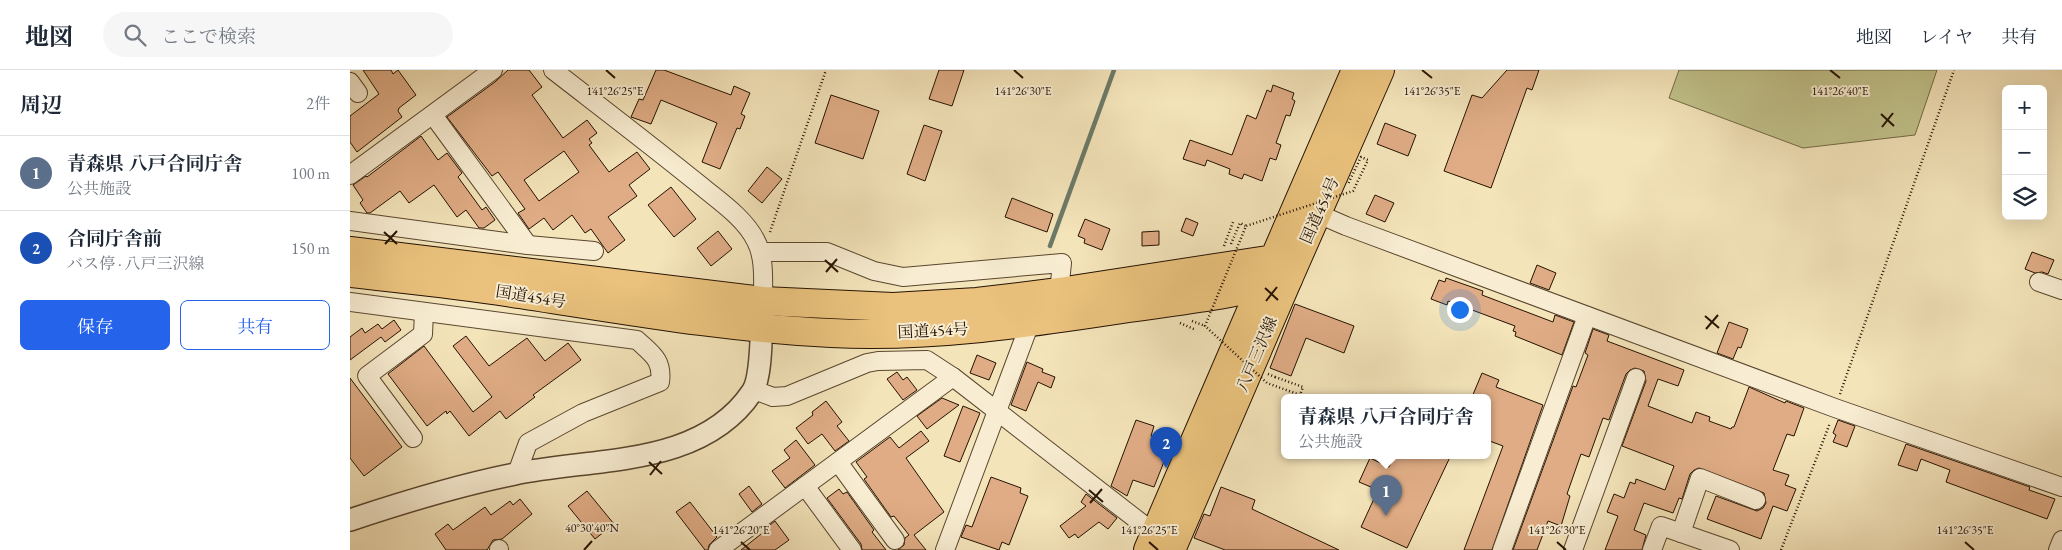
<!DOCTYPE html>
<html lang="ja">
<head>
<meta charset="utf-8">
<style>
	body { margin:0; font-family:"EB Garamond","Noto Serif JP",serif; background:#f6f6f7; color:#1f2937 }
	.controls { position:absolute; right:15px; top:15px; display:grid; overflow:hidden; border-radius:8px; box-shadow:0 5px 20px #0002 }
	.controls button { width:45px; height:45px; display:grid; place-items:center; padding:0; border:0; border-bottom:1px solid #e0e1e3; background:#fff; color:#1f2937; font:25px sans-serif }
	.you { position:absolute; left:1109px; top:239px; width:18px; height:18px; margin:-12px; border:4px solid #fff; border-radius:50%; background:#1a73e8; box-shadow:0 0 0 8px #1a73e833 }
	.badge { display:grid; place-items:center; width:32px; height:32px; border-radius:50%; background:#2563eb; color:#fff; font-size:16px; font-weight:700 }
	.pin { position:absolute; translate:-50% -41px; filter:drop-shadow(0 1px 2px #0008) }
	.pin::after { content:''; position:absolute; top:26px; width:18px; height:15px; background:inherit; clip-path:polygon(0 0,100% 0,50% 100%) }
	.popup { position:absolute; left:931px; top:324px; width:210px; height:65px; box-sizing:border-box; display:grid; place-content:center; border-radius:8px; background:#fff; filter:drop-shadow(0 1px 4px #0005); font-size:16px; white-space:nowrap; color:#747a83 }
	.popup b { font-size:19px; color:#1f2937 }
	.popup::after { content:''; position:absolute; left:50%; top:100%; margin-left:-10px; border:10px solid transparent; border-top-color:#fff }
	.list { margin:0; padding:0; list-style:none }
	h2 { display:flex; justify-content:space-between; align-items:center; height:65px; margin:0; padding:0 20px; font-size:21px }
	h2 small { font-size:16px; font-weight:400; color:#747a83 }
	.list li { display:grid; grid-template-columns:32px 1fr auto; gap:15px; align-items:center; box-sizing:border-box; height:75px; padding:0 20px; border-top:1px solid #e0e1e3 }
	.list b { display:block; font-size:19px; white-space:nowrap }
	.list p { margin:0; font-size:16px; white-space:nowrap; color:#747a83 }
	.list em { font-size:16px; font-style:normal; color:#747a83 }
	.actions { display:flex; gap:10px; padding:15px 20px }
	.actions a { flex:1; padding:11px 0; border:1px solid #2563eb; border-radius:8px; text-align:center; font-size:18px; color:#2563eb }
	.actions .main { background:#2563eb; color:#fff }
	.icon { flex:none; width:28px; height:28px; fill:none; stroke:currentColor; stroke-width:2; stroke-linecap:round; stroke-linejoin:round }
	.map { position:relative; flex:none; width:1712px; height:480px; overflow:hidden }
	header { display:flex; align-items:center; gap:30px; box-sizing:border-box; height:70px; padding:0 25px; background:#fff; border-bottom:1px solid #e0e1e3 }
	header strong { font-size:24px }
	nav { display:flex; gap:28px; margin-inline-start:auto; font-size:18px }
	.search { width:350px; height:45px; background:#f6f6f7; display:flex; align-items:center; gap:12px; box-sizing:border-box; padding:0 18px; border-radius:28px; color:#747a83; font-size:19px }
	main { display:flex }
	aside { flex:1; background:#fff }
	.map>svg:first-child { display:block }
	.green { fill:#c1c28b; stroke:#736a46 }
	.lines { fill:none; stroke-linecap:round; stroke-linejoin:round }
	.stream { stroke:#6c7a68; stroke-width:4.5 }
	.building { fill:#dfac85; stroke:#251200; fill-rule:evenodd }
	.minor-casing { stroke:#59462e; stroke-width:20 }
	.tertiary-casing { stroke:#59462e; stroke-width:24 }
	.primary-casing { stroke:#251200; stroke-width:30 }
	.trunk-casing { stroke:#251200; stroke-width:30 }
	.path { stroke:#251200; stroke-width:2.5; stroke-dasharray:1 2.5; stroke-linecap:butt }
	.minor { stroke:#f8edd2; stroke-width:18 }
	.tertiary { stroke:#f8edd2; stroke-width:21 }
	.primary { stroke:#eac27d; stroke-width:28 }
	.trunk { stroke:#eac27d; stroke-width:28 }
	.path-bridge { stroke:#251200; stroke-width:2.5; stroke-dasharray:1 2.5; stroke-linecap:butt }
	.ticks { fill:none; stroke:#251200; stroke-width:2 }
	.labels { text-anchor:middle; stroke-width:4; stroke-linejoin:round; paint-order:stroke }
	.street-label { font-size:16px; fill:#251200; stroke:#f8edd2 }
	.ticks-label { font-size:12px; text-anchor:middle; fill:#251200; stroke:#f8edd2; stroke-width:4; stroke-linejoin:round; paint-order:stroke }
</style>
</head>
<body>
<header>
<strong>地図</strong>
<div class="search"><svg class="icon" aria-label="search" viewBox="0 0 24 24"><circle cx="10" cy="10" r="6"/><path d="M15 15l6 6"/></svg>ここで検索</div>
<nav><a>地図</a><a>レイヤ</a><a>共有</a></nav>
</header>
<main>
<aside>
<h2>周辺<small>2件</small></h2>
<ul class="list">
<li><span class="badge" style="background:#5c6f8a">1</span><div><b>青森県 八戸合同庁舎</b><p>公共施設</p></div><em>100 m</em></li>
<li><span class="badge" style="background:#1a4fb4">2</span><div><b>合同庁舎前</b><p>バス停 · 八戸三沢線</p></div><em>150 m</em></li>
</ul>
<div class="actions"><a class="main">保存</a><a>共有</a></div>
</aside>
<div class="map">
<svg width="1712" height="480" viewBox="0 0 1712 480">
	<rect width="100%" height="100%" fill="#f4e4ba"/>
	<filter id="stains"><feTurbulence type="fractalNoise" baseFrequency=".004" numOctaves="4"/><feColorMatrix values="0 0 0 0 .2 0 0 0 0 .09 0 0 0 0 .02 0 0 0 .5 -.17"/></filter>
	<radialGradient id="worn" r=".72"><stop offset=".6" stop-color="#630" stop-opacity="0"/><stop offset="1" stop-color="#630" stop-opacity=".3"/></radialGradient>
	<path class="green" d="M1329,0H1587L1565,65L1453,78L1319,28Z"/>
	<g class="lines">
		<path class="stream" d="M700,176L764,0"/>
	</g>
	<g class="building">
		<path d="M13,0H41L43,4L48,0L66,25L49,38L48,41L52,47L7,82L0,72V46L29,24Z"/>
		<path d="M158,0H179L192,17L182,25L213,68L237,50L247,63L239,69L242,73L239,75L259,102L287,82L300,99L279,115L287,126L258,147L275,170L258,183L241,159L235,163L222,145L203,160L194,148L179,159L168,143L175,139L148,102L142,106L97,47L145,12ZM214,81L229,102L189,131L174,110Z"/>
		<path d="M306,0H314L381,25L384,16L400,23L391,44L395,46L390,59L387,58L370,99L352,92L367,53L311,30L301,54L281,47L289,29L293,30Z"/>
		<path d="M589,0H614L602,36L579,29Z"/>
		<path d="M1157,0H1189L1182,20L1177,18L1141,118L1094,101L1122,25L1132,28Z"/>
		<path d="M923,15L944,23L942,29L945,31L940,46L936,45L926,73L931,75L926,90L920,88L912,111L894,104L892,109L879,104L880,99L857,90L855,96L833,89L840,70L882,85L897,45L906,49L917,20L921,22Z"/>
		<path d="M481,25L529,41L513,89L465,73Z"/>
		<path d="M1035,53L1066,65L1058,86L1027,74Z"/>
		<path d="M574,55L592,61L575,111L557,104Z"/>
		<path d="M71,66L88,90L97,83L112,103L108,107L132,140L136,137L145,150L134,158H129L116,140L107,147L84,115L59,133L50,121L20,143H17L10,133L13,130L3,115L16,106L17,107Z"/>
		<path d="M417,97L432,109L412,133L398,121Z"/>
		<path d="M321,117L346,149L324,167L298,135Z"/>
		<path d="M1025,125L1044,133L1035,152L1016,144Z"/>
		<path d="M662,128L703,144L697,162L655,147Z"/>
		<path d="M836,148L848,153L843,166L831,161Z"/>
		<path d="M735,149L760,159L752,180L734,173L735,169L728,166Z"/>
		<path d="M368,161L382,179L361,196L347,178Z"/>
		<path d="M809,161V175L792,176V162Z"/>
		<path d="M1682,182L1704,190L1698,204L1692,202L1685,203L1675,199Z"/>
		<path d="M1187,195L1206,203L1199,220L1180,213Z"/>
		<path d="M1096,208L1133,221L1132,225L1203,252L1205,245L1224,252L1212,285L1165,266L1166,262L1163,261L1165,256L1098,231L1097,235L1081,229L1089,210L1095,212Z"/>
		<path d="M945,234L1004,256L994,283L956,268L941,306L920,298Z"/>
		<path d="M44,250L51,260L35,272L31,267L0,290V267L12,258L15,263L28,254L32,259Z"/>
		<path d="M1379,252L1398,259L1391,278L1388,277L1383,289L1367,283Z"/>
		<path d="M1243,259L1259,265L1257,271L1334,300L1328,316L1308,309L1298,336L1342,353L1346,342L1360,347L1359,351L1381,359L1382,357H1384L1399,317L1435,333L1436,331L1454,338L1444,366L1437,364L1423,400L1439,405L1435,415L1446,419L1437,441L1423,436L1411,469L1357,449L1366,426L1407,441L1413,438L1416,433L1414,423L1349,398L1344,400L1340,404L1332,429L1329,428L1323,443L1294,433L1284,460L1296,465L1292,480H1255L1268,446L1257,442L1264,424L1274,428L1280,412L1285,414L1286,409L1315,420L1324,396L1272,376L1296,311L1294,301L1285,298L1280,300L1276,304L1259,350L1253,348L1239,387L1231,384L1217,424L1220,426L1211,456L1198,451L1187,480H1163L1223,316L1226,317L1238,285L1235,283Z"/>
		<path d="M116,266L139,296L177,268L195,291L218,273L231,290L183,325L185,327L156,349L150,341L119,366L100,341L97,344L96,341L77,356L38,304L74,276L123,342L142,327L103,276Z"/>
		<path d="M627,285L646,293L639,310L620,303Z"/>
		<path d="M677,292L693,299L692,302L705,307L701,318L688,312L676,341L661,335Z"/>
		<path d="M547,302L553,310L557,307L567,320L553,330L537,309Z"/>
		<path d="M1132,303L1149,310L1146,317L1193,335L1142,480H1114L1153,376L1137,370V327H1122Z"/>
		<path d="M0,308L52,377L14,406L0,388Z"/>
		<path d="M592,328L609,335L577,359L567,346Z"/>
		<path d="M476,331L492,352L487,356L499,371L485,381L472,364L458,374L446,358L463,345L462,342Z"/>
		<path d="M613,336L630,343L610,392L594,386Z"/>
		<path d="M786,350L804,356L801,366L821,374L804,417L783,410L777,426L761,416Z"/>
		<path d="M1488,350L1505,356L1497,377L1483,372L1486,365L1483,363Z"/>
		<path d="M571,361L579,371L556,388L594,442L564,465L576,480H548L554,475L555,468L559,465L544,446L541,447L514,409L517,407L506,392L540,367L549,378Z"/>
		<path d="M446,370L465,395L435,418L422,401L440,388L434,380Z"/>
		<path d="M1556,374L1680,417L1679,420L1705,429L1697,449L1596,412L1600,400L1571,389L1567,401L1548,395Z"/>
		<path d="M1045,385H1101L1057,478L1011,457L1028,420L1009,412L1020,388L1039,397Z"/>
		<path d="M641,407L671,418L670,423L678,426L659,475L652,472L649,480L611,467L616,455L622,457Z"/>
		<path d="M399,416L412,434L402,442L389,424Z"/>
		<path d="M871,417L905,430L902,439L989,480H875L844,468L854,444L860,446Z"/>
		<path d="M489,419L493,424L497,422L524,460L522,462L536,480H512L511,474L477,428Z"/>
		<path d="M237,421L264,454L245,469L218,436Z"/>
		<path d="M736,424L767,448L758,459L749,452L728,468L725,464L719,468L710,456L736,436L731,432Z"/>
		<path d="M170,429L182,444L152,469L143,470L137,480H96L85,464L98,454L103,460L135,437L141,445L160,431L163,435Z"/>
		<path d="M340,432L367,467L359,475L358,480H355L326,442Z"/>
		<path d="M425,451L439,470L425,480H391L416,460L415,459Z"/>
	</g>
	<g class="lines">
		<defs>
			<g id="minor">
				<path d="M203,0C252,38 302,76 350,115C369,131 395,148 406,171C415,188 413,212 413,231"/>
				<path d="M0,12L8,23"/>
				<path d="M83,45L178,175"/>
				<path d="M0,105L143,0"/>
				<path d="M959,140L996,156L1485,338L1712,417"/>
				<path d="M0,151L178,175L244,181"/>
				<path d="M411,182H477L524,201L553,207L712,193L709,222"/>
				<path d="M1689,212L1712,220"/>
				<path d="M0,232L287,270C302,284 313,290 310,312L233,343L178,373L167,403"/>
				<path d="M404,320L423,327L437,326L517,293L528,291L577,290L603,307L813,470"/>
				<path d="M63,368L17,306L73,264L74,242"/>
				<path d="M488,392L545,470"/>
				<path d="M455,416L502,480"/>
				<path d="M1331,463L1350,408L1406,430"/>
				<path d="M149,479V480"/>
				<path d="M368,480L603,307"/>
				<path d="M595,480L680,253"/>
				<path d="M1152,480L1237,246"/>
				<path d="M1223,480L1286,308"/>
				<path d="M1302,480L1311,456L1380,480"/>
				<path d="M1708,480L1712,470"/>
			</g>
			<path id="tertiary" d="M0,450C54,432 109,415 165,404C244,387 351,398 402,322C412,308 411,262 412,244"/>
			<g id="primary">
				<path d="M798,480L920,197"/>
				<path d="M821,480L938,209L926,192"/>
			</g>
			<g id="trunk">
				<path d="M0,181L413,231L543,237L627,232L709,222L924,189L1006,0"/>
				<path d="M0,203C52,209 104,214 156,222C264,238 372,258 481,263C581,268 681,253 779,238C833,230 886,225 938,209L1030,0"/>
			</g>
		</defs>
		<use href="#minor" class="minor-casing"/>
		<use href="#tertiary" class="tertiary-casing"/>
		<use href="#primary" class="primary-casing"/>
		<use href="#trunk" class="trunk-casing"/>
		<g class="path">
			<path d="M420,162L476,0"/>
			<path d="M881,174L890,153L896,156"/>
			<path d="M874,176L883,152"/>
			<path d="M842,251L855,256"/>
			<path d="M830,253L846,260"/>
			<path d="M918,304L925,307"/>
			<path d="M1490,324L1604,0"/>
			<path d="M1431,480L1480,353"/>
		</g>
		<use href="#minor" class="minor"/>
		<use href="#tertiary" class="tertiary"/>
		<use href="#primary" class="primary"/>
		<use href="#trunk" class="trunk"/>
		<path class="path-bridge" d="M925,307L953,317L950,325L917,313L855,256L896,156L1003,121L1018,90L1011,87L998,114"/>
	</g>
	<path class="ticks" d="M256,0L265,8M664,0L673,8M1072,0L1082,8M1480,0L1490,8M1531,44L1544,56M1532,57L1543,43M34,162L47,174M35,174L47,161M475,190L488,202M476,202L487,189M915,218L928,230M916,231L927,217M1355,246L1369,258M1356,259L1368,245M299,392L312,404M300,405L311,391M739,420L753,432M740,433L752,419M391,472L400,480M799,472L808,480M1207,472L1216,480M1615,472L1624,480M234,480L242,471"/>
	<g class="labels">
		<g class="street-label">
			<text transform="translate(969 140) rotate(-66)" y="6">国道454号</text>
			<text transform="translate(181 226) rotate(9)" y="6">国道454号</text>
			<text transform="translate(583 260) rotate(-3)" y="6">国道454号</text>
			<text transform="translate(906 284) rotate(-67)" y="6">八戸三沢線</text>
		</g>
	</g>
	<g class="ticks-label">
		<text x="265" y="25">141°26'25"E</text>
		<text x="673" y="25">141°26'30"E</text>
		<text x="1082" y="25">141°26'35"E</text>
		<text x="1490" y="25">141°26'40"E</text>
		<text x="242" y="462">40°30'40"N</text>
		<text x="391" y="464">141°26'20"E</text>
		<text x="799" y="464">141°26'25"E</text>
		<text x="1207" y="464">141°26'30"E</text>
		<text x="1615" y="464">141°26'35"E</text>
	</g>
	<rect width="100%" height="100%" filter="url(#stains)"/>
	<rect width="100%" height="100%" fill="url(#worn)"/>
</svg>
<div class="controls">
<button>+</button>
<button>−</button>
<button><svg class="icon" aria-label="layers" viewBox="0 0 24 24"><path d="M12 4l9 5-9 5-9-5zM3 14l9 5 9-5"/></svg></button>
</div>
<div class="you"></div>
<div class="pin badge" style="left:1036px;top:446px;background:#5c6f8a">1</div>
<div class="popup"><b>青森県 八戸合同庁舎</b>公共施設</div>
<div class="pin badge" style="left:816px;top:398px;background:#1a4fb4">2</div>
</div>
</main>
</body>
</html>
